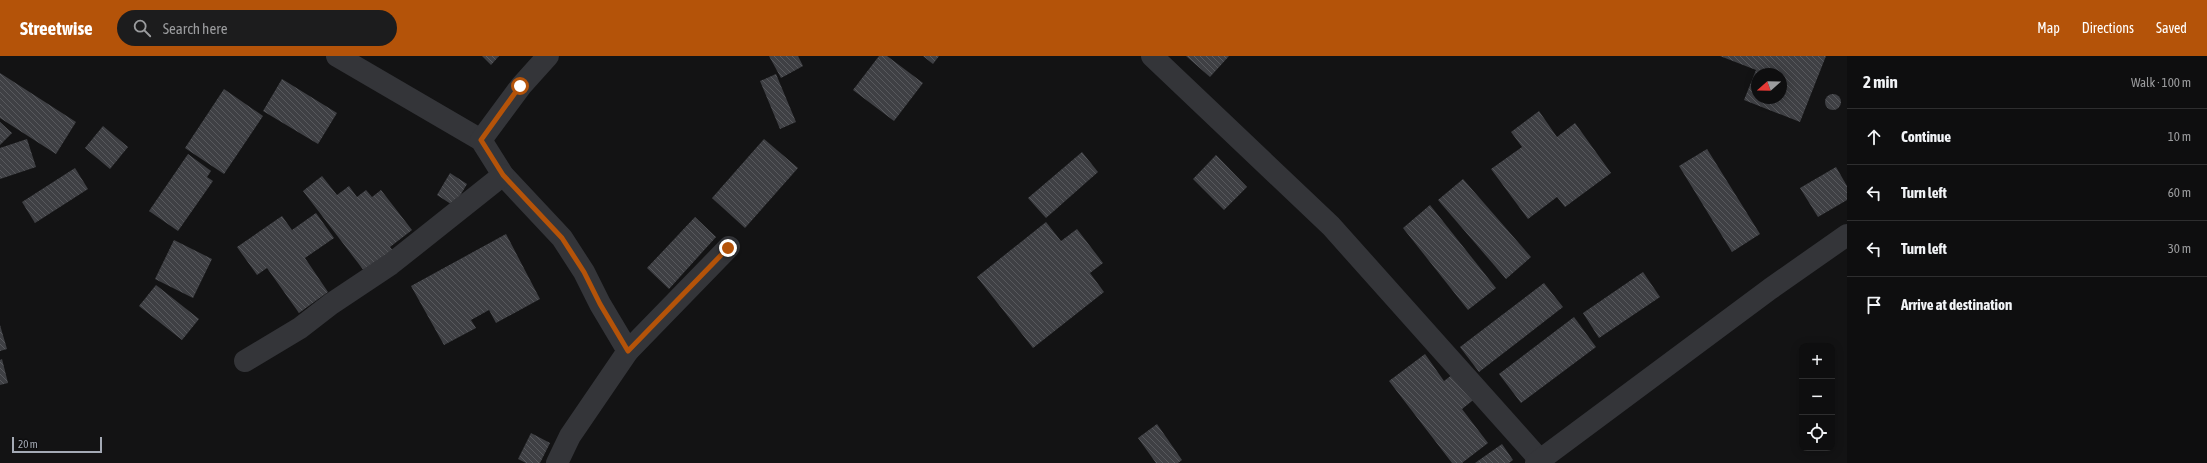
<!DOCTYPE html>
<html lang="en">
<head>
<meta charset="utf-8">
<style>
	body { margin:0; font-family:"Asap Condensed",sans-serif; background:#1c1c1d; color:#f1f3f6 }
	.controls { position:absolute; right:12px; bottom:12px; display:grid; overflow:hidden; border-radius:8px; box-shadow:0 2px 10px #0003 }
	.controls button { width:36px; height:36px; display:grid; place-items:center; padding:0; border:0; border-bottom:1px solid #2e2e2f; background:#0e0e0f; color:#f1f3f6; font:20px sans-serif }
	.compass { position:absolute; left:1751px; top:12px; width:36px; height:36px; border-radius:50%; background:#0e0e0f; box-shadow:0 2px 10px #0003; rotate:250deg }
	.scale { position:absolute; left:12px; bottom:10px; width:90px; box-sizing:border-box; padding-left:4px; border:2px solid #a4aab5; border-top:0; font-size:11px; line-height:14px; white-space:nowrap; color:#a4aab5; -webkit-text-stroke:3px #0e0e0f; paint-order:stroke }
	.stop { position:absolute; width:12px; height:12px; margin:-9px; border:3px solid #b45309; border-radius:50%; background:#fff }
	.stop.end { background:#b45309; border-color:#fff; box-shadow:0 1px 4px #0008 }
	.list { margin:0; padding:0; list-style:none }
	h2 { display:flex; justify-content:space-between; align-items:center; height:52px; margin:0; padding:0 16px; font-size:17px }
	h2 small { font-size:13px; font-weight:400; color:#9b9c9e }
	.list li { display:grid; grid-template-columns:26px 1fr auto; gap:12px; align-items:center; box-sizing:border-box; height:56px; padding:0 16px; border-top:1px solid #2e2e2f }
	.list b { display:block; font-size:15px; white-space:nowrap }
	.list em { font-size:13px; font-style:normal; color:#9b9c9e }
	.icon { flex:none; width:22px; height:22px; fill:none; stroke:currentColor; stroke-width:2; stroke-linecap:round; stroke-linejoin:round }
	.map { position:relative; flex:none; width:1847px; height:407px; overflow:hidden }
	header { display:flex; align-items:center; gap:24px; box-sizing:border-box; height:56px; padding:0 20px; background:#b45309; color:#fff }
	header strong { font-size:19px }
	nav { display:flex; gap:22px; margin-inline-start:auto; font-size:14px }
	.search { width:280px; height:36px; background:#1c1c1d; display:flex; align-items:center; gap:10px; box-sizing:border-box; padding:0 14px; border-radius:22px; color:#9b9c9e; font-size:15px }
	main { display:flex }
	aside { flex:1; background:#0e0e0f }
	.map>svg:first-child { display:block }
	.building { fill:url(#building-back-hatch); fill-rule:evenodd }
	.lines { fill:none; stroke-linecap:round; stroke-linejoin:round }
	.street { stroke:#343539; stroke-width:22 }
	.route { stroke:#b45309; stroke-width:5 }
</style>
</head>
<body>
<header>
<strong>Streetwise</strong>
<div class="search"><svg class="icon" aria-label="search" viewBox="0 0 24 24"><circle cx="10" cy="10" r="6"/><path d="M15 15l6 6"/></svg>Search here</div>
<nav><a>Map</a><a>Directions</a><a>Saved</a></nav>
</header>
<main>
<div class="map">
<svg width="1847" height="407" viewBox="0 0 1847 407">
	<defs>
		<pattern id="building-back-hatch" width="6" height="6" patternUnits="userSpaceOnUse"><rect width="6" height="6" fill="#3f4044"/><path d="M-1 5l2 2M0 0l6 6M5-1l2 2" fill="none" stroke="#58595d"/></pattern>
	</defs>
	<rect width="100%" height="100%" fill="#131314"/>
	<g class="building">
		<path d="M482,0H499L491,9Z"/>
		<path d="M769,0H798L803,10L781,22Z"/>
		<path d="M879,0H887L923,27L894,65L853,34Z"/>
		<path d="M923,0H939L933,8Z"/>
		<path d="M1186,0H1229L1210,21Z"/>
		<path d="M1720,0H1826L1800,66L1744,44L1756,14ZM1757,18H1781V42H1757Z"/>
		<path d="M0,17L76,66L56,98L0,62Z"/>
		<path d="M776,18L796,66L780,73L760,25Z"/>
		<path d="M282,23L337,57L318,88L263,55Z"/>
		<path d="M224,33L263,60L224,118L185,92Z"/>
		<circle cx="1833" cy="46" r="8"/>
		<path d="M1539,55L1557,81L1575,67L1611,117L1565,151L1557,141L1528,163L1491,113L1522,91L1511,76Z"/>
		<path d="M0,66L12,77L0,89Z"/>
		<path d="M103,70L128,91L110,113L85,92Z"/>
		<path d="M27,83L36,111L0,123V92Z"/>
		<path d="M764,83L798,112L745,172L712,142Z"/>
		<path d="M1707,93L1760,178L1732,196L1679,110Z"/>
		<path d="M1082,96L1098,116L1046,162L1028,142Z"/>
		<path d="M188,98L211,115L207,121L213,125L178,175L149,155Z"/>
		<path d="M1216,99L1247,131L1224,154L1193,123Z"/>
		<path d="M1836,111L1847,130V144L1818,161L1800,132Z"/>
		<path d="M75,112L88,133L35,167L22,146Z"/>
		<path d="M450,117L467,128L454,150L437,139Z"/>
		<path d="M322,120L337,139L349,130L357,141L366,134L372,141L381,134L412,174L390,191L396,198L368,220L303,135Z"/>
		<path d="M1463,123L1531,201L1506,223L1438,144Z"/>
		<path d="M1430,149L1496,232L1468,254L1403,172Z"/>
		<path d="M316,157L334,182L305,202L328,236L299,257L267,212L257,219L237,191L282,160L292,174Z"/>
		<path d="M695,161L716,181L669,233L647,212Z"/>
		<path d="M1046,166L1061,185L1077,173L1103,207L1090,217L1104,236L1033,292L977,221Z"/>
		<path d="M506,178L540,243L496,267L489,254L471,264L476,272L444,289L411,230Z"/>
		<path d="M174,184L212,203L193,242L155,223Z"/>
		<path d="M1643,216L1660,241L1599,282L1583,257Z"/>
		<path d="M1544,227L1563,251L1479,316L1460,291Z"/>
		<path d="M156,229L199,263L182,284L139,250Z"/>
		<path d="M1574,261L1596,291L1521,347L1499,318Z"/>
		<path d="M0,269L7,293L0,295Z"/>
		<path d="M1425,298L1444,325L1457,315L1477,341L1462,353L1488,387L1462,407H1452L1389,325Z"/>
		<path d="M2,303L8,327L0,329V304Z"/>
		<path d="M1157,368L1182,404L1178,407H1156L1138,382Z"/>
		<path d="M531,377L550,387L540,407H526L518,403Z"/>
		<path d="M1502,388L1513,404L1509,407H1475Z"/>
	</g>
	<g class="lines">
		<g class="street">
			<path d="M337,0L481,84L503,119L562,182L584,216L600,248L628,295"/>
			<path d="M1152,0L1331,170L1540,404"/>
			<path d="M481,84L521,30L548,0"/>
			<path d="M245,305L300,272L331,248L391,208L503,119"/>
			<path d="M557,407L570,380L628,295L729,191"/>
			<path d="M1536,407L1770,233L1847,179"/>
		</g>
	</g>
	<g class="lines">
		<path class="route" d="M520,30L481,84L503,119L562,182L584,216L600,248L628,295L728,192"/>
	</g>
</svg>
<div class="controls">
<button>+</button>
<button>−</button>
<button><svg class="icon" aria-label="locate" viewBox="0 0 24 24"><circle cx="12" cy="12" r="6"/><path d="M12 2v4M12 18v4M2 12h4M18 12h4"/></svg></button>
</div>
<svg class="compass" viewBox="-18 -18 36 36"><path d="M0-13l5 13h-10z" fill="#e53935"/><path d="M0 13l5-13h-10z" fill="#9b9c9e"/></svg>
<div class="scale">20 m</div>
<div class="stop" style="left:520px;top:30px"></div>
<div class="stop end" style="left:728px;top:192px"></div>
</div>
<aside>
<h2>2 min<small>Walk · 100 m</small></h2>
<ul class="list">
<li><svg class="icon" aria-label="ahead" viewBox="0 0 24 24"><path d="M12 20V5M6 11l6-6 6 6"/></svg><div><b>Continue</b></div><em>10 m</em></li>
<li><svg class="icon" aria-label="left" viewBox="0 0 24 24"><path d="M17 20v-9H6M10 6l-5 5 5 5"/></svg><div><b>Turn left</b></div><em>60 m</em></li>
<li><svg class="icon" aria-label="left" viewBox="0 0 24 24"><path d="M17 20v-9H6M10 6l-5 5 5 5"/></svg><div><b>Turn left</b></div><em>30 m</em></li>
<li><svg class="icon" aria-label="arrive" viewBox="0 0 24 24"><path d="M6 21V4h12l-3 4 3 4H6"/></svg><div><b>Arrive at destination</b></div></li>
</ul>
</aside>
</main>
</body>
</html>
